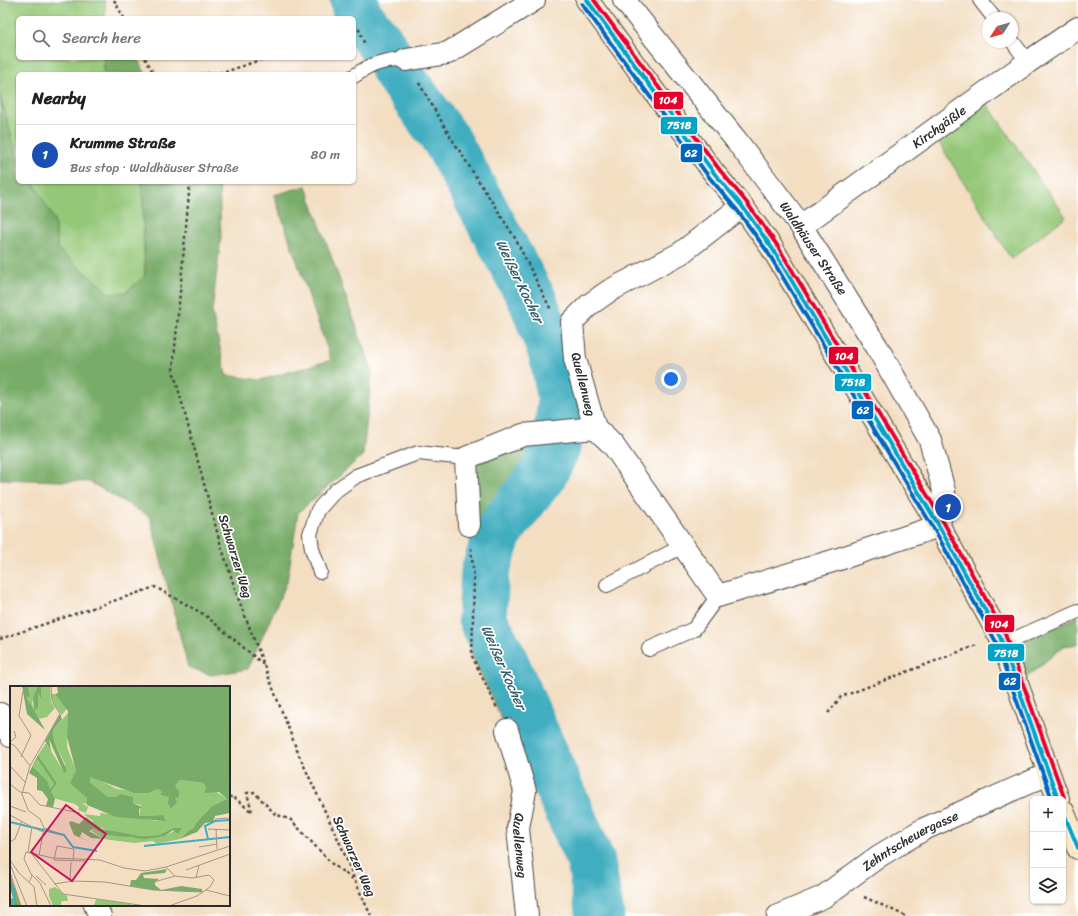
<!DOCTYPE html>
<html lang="en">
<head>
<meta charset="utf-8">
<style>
	body { margin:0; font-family:Sriracha,sans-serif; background:#f2f2f2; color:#202124 }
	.controls { position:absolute; right:12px; bottom:12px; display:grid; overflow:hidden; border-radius:6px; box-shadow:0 1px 3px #0004 }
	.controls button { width:36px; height:36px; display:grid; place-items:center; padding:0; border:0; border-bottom:1px solid #e0e0e0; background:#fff; color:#202124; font:20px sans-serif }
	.compass { position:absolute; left:982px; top:12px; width:36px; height:36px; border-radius:50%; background:#fff; box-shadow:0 1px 3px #0004; rotate:234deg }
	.you { position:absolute; left:671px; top:379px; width:14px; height:14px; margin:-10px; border:3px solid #fff; border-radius:50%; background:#1a73e8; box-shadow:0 0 0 6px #1a73e833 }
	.badge { display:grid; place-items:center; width:26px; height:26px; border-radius:50%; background:#0b8043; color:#fff; font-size:13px; font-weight:700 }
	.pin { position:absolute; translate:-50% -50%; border:2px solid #fff; box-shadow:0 1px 4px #0006 }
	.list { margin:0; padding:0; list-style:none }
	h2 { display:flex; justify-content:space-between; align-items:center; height:52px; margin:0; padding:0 16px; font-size:17px }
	h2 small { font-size:13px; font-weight:400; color:#757577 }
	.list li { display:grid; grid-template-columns:26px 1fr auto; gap:12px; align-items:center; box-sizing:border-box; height:60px; padding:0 16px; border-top:1px solid #e0e0e0 }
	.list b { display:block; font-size:15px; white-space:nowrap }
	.list p { margin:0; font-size:13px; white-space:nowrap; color:#757577 }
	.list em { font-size:13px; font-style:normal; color:#757577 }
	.icon { flex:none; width:22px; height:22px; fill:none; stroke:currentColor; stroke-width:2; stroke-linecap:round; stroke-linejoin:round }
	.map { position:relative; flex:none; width:1078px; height:916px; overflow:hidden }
	.search { position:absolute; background:#fff; box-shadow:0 1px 3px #0004; left:16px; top:16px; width:340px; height:44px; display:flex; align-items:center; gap:10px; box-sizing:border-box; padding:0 14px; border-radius:6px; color:#757577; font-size:15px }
	.panel { position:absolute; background:#fff; box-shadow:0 1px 3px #0004; left:16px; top:72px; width:340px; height:112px; border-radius:6px }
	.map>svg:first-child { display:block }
	.green { fill:#95c778; stroke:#607952 }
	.forest { fill:#78ac68; stroke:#526c4a }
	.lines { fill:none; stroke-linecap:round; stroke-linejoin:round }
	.river { stroke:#41adc0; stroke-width:49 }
	.lane-casing { stroke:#494642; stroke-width:16 }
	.street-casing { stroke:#494642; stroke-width:24 }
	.secondary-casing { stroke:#494642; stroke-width:24 }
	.path { stroke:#494642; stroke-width:2.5; stroke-dasharray:3 3; stroke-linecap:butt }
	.lane { stroke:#fff; stroke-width:14 }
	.street { stroke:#fff; stroke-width:22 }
	.secondary { stroke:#fae7c3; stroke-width:22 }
	.bus-1-casing { stroke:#fff; stroke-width:7 }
	.bus-2-casing { stroke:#fff; stroke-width:7 }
	.bus-3-casing { stroke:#fff; stroke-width:7 }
	.bus-1 { stroke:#02a3c6; stroke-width:4 }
	.bus-2 { stroke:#0065bd; stroke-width:4 }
	.bus-3 { stroke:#e4002b; stroke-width:4 }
	.labels { text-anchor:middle; stroke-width:3.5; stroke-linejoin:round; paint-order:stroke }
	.street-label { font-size:13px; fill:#2b2b2b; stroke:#fff }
	.water-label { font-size:14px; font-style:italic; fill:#345f67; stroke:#fff }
	.inset-river { fill:none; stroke:#41adc0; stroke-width:2 }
	.inset-road { fill:none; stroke:#a39686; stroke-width:1 }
	.view { fill:#c2185b; fill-opacity:0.15; stroke:#c2185b; stroke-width:2 }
	.inset-edge { fill:none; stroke:#2b2b2b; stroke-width:2 }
	.line-badge { stroke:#fff; stroke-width:1.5 }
	.badge-label { font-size:11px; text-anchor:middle; font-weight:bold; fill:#fff }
</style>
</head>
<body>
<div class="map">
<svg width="1078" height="916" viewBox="0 0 1078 916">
	<rect width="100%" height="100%" fill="#fff"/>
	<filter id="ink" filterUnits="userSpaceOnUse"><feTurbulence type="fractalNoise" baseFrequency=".025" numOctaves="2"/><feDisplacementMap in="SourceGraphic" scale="8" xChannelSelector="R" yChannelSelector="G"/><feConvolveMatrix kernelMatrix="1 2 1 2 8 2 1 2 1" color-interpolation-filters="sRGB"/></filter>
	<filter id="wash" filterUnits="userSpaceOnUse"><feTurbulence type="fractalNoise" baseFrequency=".012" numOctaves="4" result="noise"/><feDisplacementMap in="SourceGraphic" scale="16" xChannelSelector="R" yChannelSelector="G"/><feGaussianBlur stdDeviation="0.9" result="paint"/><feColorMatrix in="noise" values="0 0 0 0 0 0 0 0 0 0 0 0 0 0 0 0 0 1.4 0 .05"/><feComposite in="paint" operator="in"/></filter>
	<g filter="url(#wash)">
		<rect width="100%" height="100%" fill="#f3dec2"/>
		<g class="green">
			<path d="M0,0L105,1V18H18V58H104V74H18V155L16,151L0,95Z"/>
			<path d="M985,101L1066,217L1011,259L936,138Z"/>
			<path d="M33,182H142L145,277L126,292L110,295L58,249L54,219Z"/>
		</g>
		<g class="forest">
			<path d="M104,58H137L146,74H104Z"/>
			<path d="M0,95L16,151L18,155V182H33L54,219L58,249L110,294L126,292L145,276L142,182H216L219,185L221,237L212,312L226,375L261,380L331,360L274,195L306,186L372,370L363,455L298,513L287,582L248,669L211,675L188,667L150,517L90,482L0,479Z"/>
			<path d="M558,433L556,447L543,474L499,531L485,571L482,618L502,657L529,719L507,730L472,656L474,578L469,525L466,458Z"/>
			<path d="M1078,616V644L1064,646L1021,682L1011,647Z"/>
		</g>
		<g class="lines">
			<path class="river" d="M354,0L357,14L381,44L399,75L447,141L533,301L553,354L562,400L556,447L543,474L499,531L485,571L482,618L502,657L591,862L600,916"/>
		</g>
	</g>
	<g filter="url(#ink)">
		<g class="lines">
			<defs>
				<g id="lane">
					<path d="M980,0L994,18"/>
					<path d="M1012,41L1028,62"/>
					<path d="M354,76C373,63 383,60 406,60"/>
					<path d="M320,572L312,549L310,534L318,510L335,491L356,476L418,453L466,458"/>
					<path d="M607,585L683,546"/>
					<path d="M1003,644L1078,611"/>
					<path d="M649,649L694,629L718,596"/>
				</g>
				<g id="street">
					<path d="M406,60L448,53L534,0"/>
					<path id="s1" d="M801,226L1028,62L1078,28"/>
					<path d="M595,428L613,445L718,596L836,560L939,526L944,491L930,440L877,347L801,226L736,140L624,0"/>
					<path d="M595,428L575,359L572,322L589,305L609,291L681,253L742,206"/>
					<path d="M469,525L466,458L523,435L595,428"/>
					<path d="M0,714L11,736"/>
					<path id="s2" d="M507,730L525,791L518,828L527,916"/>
					<path d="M95,905L100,916"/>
					<path id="s3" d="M778,916L823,897L879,856L924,829L1048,774"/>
				</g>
				<g id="secondary">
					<path d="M587,0L714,173L742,206L772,248L939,526L1000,637L1003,644L1058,799"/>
					<path d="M1063,811L1078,848"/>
				</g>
			</defs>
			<use href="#lane" class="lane-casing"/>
			<use href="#street" class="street-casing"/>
			<use href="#secondary" class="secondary-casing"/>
			<g class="path">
				<path d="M114,0L124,18"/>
				<path d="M354,28L358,27L365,45"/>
				<path d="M145,58L154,74"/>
				<path d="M201,74L225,72L266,58"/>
				<path d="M419,83L450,136L515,238L551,310"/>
				<path d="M190,182L173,370L219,539L238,598L298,753L343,850L354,879L371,916"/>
				<path d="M471,548L474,578L472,656L497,708"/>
				<path d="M0,639L155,587L205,615L263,664"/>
				<path d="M828,713L841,697L977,645"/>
				<path d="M229,798L232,796L252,812L247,793L254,792L275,814L291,820L332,864L353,879"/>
				<path d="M864,897L906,916"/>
			</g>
			<use href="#lane" class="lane"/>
			<use href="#street" class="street"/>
			<use href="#secondary" class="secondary"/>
			<defs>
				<g id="bus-1">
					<path d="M587,0L714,173L742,206L772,248L939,526L1000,637L1058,799"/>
					<path d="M1063,811L1078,848"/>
				</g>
				<path id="bus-2" d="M582,4L709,177L737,210L767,251L934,529L995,640L1052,799"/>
				<path id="bus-3" d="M594,0L719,169L747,203L777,245L944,523L1005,634L1064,797"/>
			</defs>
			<use href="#bus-1" class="bus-1-casing"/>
			<use href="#bus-2" class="bus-2-casing"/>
			<use href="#bus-3" class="bus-3-casing"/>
			<use href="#bus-1" class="bus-1"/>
			<use href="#bus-2" class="bus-2"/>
			<use href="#bus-3" class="bus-3"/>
		</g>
	</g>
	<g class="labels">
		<g class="street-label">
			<text dy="5" stroke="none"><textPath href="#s1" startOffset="170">Kirchgäßle</textPath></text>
			<text transform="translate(814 248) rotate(56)" y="5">Waldhäuser Straße</text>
			<text transform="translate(584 384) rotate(76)" y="5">Quellenweg</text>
			<text transform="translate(236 556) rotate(73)" y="5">Schwarzer Weg</text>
			<text dy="5" stroke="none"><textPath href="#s3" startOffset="153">Zehntscheuergasse</textPath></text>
			<text dy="5" stroke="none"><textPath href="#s2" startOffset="119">Quellenweg</textPath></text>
			<text transform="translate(355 856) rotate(66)" y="5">Schwarzer Weg</text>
		</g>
		<g class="water-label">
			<text transform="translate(520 281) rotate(64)" y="5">Weißer Kocher</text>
			<text transform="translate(504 667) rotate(66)" y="5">Weißer Kocher</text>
		</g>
	</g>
	<g transform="translate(10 686)">
		<rect width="220" height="220" fill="#f3dec2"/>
		<path d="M16,0H28L22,17L24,24L28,7L32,15L31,0H40L41,16L45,22L37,31L29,33L21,21L17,10H20L18,0ZM41,8H45L57,22L52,29L43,18ZM58,27L57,61L77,113V118L72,117L78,121L76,127L68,124L69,121L65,118L43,112L41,106L47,97L28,69L36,57L54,86L55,78L44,55L43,44ZM27,71L44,98L40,103L23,81ZM82,90L107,103L139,107L148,103L153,106L150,109L165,112V100L170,94L193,97L217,113L202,120L186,137L184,143L178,145L170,153L147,158L143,155L124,157L93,153L79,143L122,152L155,150L171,141L166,144L163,142L149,149L130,150L103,146L86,140L82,134L73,128L90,130L91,127L148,135L152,129L129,130L131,119L98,111L80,96V91ZM45,201L57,210L58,215H52L50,220H43L39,210V203ZM86,213L121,218V220H84Z" fill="#95c778"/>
		<path d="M12,0H18L20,10L17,11L18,14L24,24L23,12L28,0H31L32,15L28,7V22L24,24L35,44L17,28ZM47,0H220V127L205,130L203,136L195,137L187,146L170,153L178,145L184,142L186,137L202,120L217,113L209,106L195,107L196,100L193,97L170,94L165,100L169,105V111L165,112L167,116L161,123L158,117L159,111L150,109L152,106L148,103L139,107H124L80,91V96L98,111H106L110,108L123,111V117L132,121L129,123V130L153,129L156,135L106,131L77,119V112L60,97L66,85L57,51L58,25L45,8L48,7ZM50,27L52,33L43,44L44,55L57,85L54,87L39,53L41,65L35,55ZM28,69L47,97L41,106L45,113L43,121L36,120L38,113L32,105L27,104V92L19,87ZM27,72L44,98L40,103L37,95L23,81ZM76,131L92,143L130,150L149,149L163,142H172L168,148L163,144L155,150L135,153L98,149L83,143L79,145L93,153L81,152L72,146L70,151L78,155L64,149L59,137L61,135L69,138ZM157,183L155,187L133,189L134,192L149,193L145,196V199L151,204L171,200L192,203V206L143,204L120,200L121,194H126L131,187ZM1,191L11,220H0V213L3,212L0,202Z" fill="#78ac68" fill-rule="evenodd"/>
		<path class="inset-river" d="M0,136L54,149L63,161L87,165M198,153L195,140L205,135L220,134M134,160L220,151M0,198L5,205V220"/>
		<path class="inset-road" d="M0,56L6,51L4,45M0,57L5,60L20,80M11,71L21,49L9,30L13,5M0,80L15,96M0,98L10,106L19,107L30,119L70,127M0,120L16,126M0,129L22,141L18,166M205,133L220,132M22,141L33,146M34,142L48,147M198,143L220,144M206,143L207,163M0,156L5,153L12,135M189,161L207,158M21,167L53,208L136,220M29,169L34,142L30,133L18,124L12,108L20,80L50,28L42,15L41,0M0,174L9,187L24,201L27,220M63,174L64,163L47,160L44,174L75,175M0,178L17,220M156,181L165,190L182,192L199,189L204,194L200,201L187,210L159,220M176,184L220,168M0,186L11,220M22,189L30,197L41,220M26,190L36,199M186,192L189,179M60,195L61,176M19,196L22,190L14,173L16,166L43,172L90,174L114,182L135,185L156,181L220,160M144,196L165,190M44,198L63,195L95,196L143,204L193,206M196,204L220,210"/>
		<path class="view" d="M56,119L96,148L62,195L21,166Z"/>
		<rect width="220" height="220" class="inset-edge"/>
	</g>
	<g class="line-badge">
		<rect x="653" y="91" width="31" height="19" rx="4" fill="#e4002b"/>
		<rect x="660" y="116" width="38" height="19" rx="4" fill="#02a3c6"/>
		<rect x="680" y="143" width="23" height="20" rx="4" fill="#0065bd"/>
		<rect x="828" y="346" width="31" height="19" rx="4" fill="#e4002b"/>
		<rect x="834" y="373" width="38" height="19" rx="4" fill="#02a3c6"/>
		<rect x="851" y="400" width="23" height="20" rx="4" fill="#0065bd"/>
		<rect x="984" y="614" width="31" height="19" rx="4" fill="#e4002b"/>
		<rect x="987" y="643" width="38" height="19" rx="4" fill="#02a3c6"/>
		<rect x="998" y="672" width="23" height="19" rx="4" fill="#0065bd"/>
	</g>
	<g class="badge-label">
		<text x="668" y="104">104</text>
		<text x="679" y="129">7518</text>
		<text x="691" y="157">62</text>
		<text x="844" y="360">104</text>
		<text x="853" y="386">7518</text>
		<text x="863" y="414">62</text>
		<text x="999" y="628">104</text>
		<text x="1006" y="657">7518</text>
		<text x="1010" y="685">62</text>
	</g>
</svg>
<div class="controls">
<button>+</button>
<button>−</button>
<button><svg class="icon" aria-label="layers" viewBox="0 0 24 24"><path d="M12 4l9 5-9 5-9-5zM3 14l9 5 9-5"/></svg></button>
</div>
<svg class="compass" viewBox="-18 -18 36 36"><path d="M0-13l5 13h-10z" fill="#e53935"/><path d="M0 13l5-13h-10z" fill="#757577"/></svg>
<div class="you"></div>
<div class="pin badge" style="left:948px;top:507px;background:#1a4fb4">1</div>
<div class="search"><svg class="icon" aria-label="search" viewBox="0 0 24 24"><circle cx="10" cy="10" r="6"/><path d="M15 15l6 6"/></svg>Search here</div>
<section class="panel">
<h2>Nearby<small></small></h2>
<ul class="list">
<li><span class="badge" style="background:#1a4fb4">1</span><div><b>Krumme Straße</b><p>Bus stop · Waldhäuser Straße</p></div><em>80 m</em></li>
</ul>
</section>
</div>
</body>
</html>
